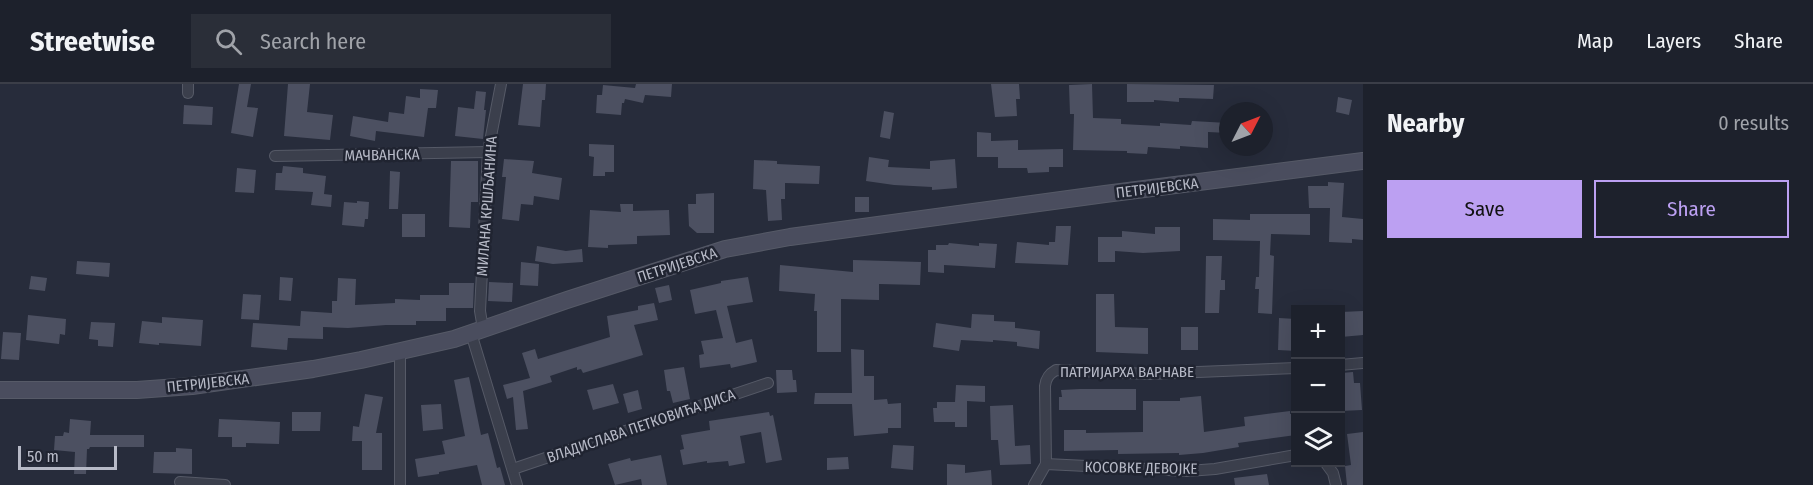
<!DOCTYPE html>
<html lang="en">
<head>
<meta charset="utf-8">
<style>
	body { margin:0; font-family:"Fira Sans Condensed",sans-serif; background:#2a2e38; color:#f1f3f6 }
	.controls { position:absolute; right:18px; bottom:18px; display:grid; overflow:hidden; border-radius:0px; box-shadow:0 6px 24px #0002 }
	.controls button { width:54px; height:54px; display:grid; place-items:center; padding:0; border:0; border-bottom:2px solid #3b3e48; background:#1d212c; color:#f1f3f6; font:30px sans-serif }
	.compass { position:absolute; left:1219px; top:18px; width:54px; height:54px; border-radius:50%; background:#1d212c; box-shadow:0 6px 24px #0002; rotate:48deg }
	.scale { position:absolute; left:18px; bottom:15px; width:99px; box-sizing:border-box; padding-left:6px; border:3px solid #b7bac7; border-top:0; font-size:16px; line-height:21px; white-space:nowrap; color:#b7bac7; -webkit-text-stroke:4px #202431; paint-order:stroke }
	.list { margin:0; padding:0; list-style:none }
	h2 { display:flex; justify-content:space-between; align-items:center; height:78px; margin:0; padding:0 24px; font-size:26px }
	h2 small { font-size:20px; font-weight:400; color:#a0a3a9 }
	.actions { display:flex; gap:12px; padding:18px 24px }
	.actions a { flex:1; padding:14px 0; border:2px solid #bca0f2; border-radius:0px; text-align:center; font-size:21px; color:#bca0f2 }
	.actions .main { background:#bca0f2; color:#111 }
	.icon { flex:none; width:33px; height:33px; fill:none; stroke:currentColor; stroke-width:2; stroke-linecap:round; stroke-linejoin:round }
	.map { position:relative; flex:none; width:1363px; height:401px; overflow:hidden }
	header { display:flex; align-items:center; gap:36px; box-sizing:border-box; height:84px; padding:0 30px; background:#1d212c; border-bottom:2px solid #3b3e48 }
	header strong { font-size:28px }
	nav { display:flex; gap:33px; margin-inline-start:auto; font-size:21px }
	.search { width:420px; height:54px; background:#2a2e38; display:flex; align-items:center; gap:15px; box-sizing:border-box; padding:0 21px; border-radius:0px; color:#a0a3a9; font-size:22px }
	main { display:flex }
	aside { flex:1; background:#1d212c }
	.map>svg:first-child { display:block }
	.building { fill:#4c5061 }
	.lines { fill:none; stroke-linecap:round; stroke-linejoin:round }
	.street-casing { stroke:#565a67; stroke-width:12 }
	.secondary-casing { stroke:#565a67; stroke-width:18 }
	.street { stroke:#3b3f4c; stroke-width:10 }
	.secondary { stroke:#4a4d5e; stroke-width:16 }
	.labels { text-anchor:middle; stroke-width:5; stroke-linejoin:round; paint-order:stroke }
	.street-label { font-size:15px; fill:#b7bac7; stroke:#202431 }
</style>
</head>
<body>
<header>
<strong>Streetwise</strong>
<div class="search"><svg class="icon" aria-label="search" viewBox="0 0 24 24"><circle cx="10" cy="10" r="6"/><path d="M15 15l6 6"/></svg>Search here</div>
<nav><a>Map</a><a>Layers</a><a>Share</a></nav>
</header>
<main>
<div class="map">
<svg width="1363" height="401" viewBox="0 0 1363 401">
	<rect width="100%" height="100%" fill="#272c3b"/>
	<g class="building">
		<path d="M239,0H251L247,23L258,24L253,53L231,49Z"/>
		<path d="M288,0H310L307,28L333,31L330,56L284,52Z"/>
		<path d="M523,0H546L545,16H542L540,43L518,41Z"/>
		<path d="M636,0H672L671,13L645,11L643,19L625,15L624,19H622L621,31L596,29L597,11H602L603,1L635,4Z"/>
		<path d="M991,0H1019L1020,15H1016L1017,32L995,33Z"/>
		<path d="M1092,0L1093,34L1121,35V40L1160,42V39L1191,41L1192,37L1228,39V49L1208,48V64L1180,62V65L1148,63L1147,70L1127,69V67L1073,66L1074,30H1070L1069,1Z"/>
		<path d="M1127,0L1214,1L1213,15L1183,14H1179V18L1154,16V18H1127Z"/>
		<path d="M420,5L438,6L436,24H428L424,53L376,47L375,57L350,52L353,32L388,38L389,28L404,30L406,12L420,14Z"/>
		<path d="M476,7L486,8L484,26H486L483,55L455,52L458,23L474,25Z"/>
		<path d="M1338,13L1352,16L1349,31L1336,28Z"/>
		<path d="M184,21L213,23L212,41L183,40Z"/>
		<path d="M884,27L894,29L890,55L880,53Z"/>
		<path d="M977,48L991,49V57L1018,56V66L1063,65V83H1049V88L1028,89L1027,84H998V73H977Z"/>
		<path d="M589,60L614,61V88H605V92H593L594,73L589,72Z"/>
		<path d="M869,73L889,76L888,83L930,85V77L955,75L957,104L932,106V103L894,101L866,97Z"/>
		<path d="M504,75L534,77L532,89L562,94L559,116L534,112L533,121L521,120L519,137L502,135L506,93H502Z"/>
		<path d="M754,76L777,77V80L820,82L819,100L785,99V115H781L782,136L768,137L766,106L753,105Z"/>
		<path d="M451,77H478V118H471L470,144L449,143Z"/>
		<path d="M283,82L303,84V89L326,92L324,110L332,111L331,123L311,121L313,108L275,106L276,89H282Z"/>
		<path d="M237,84L256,86L254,109L235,108Z"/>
		<path d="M390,87L400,88L398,125H389Z"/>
		<path d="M1328,98L1344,99L1342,133L1363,135V156L1352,155V159L1329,158L1330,124H1309L1308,102H1328Z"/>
		<path d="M714,109V149H697L689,142L688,120H696V110Z"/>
		<rect x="855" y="113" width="14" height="15"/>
		<path d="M357,117L369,118L368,135H365L364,143L342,141L344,118L357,119Z"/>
		<path d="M620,120H633V127L669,126L670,151L637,152V160L608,161V164L588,163L590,126L621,128Z"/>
		<rect x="402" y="130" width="23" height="23"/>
		<path d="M1250,130H1310V151L1271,150L1270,171L1274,172L1272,230L1258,229L1259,205H1255L1256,193H1259L1260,157L1213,156V135L1250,136Z"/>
		<path d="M1056,142H1071L1068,181L1015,179L1017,158L1049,161V158H1055Z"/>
		<path d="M1155,143H1180V167L1143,169L1115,167V178H1098V153H1122V147L1155,150Z"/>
		<path d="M949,159L979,162V159L997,160L995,184L944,181V189L928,188V166H936V161H948Z"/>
		<path d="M537,162L566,167L582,165L583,178L553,180L535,177Z"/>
		<path d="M1206,172H1222L1221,196H1225V206H1220L1219,229H1205Z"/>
		<path d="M853,176L921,178L920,201L879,200V216L841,215V268H817V227H814L815,210L779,207L780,181L853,188Z"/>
		<path d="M77,177L110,179L109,193L76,190Z"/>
		<path d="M521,178L539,180L538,202L520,201Z"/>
		<path d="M31,192L47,194L45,207L29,205Z"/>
		<path d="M280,193L293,194L291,217L279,216Z"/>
		<path d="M748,193L753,218L727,222L736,259L752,255L757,278L731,284L730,280L700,284L699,271L704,270L701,257L723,254L716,226L695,230L690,206L721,199V197Z"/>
		<path d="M338,194L356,195L355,221L395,219V215L420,216V211H449V199H474L473,224H446V237H416V241H386L348,244L323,243V255L288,254L287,266L251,263L253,239L300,242L301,227L332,229V217H337Z"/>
		<path d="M489,198L513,199L512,218L488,217Z"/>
		<path d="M669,201L672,216L659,219L655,204Z"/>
		<path d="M243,210L261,211L259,236L241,235Z"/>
		<path d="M1096,210H1114L1115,243L1148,244V270L1096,268Z"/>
		<path d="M654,219L658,236L634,241L643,271L583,289L581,285L577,286V283L550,292L552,298L523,307L528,345L516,346L513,313L507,315L503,301L530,294L522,269L535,265L538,275L610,253L607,232L638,226V222Z"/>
		<path d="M1363,227V251L1341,253V228Z"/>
		<path d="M972,230L994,231V237L1015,238V244L1040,247L1039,265L1017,262V258L993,256V258L961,256L959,267L933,263L936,239L971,244Z"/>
		<path d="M28,231L66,235L65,251L60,250L59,260L26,256Z"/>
		<path d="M162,233L203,236L201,262L159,259V261L139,259L142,237L162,239Z"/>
		<path d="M1279,234L1296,235V267L1278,266Z"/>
		<path d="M91,238L115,239L113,263L98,262V256L89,255Z"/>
		<rect x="1181" y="243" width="17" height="23"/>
		<path d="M3,248L21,249L19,276L1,275Z"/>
		<path d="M851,265L864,266V292H874V316L887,315L888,320L901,319V344H888V349L854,352L852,320H814L815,309H852Z"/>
		<path d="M684,283L690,315L673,319L670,307H667L664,286Z"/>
		<path d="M776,286H792L793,296H796L797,308L777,309Z"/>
		<path d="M1353,288L1354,299H1360L1362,326L1341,327V289Z"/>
		<path d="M469,293L481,351L488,349L497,384L500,383L505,401H482L477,381L439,388V390L418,393L415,375L445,370L442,357L465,352L454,296Z"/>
		<path d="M613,300L619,319L593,326L587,306Z"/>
		<path d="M956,301L985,302V318L967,317V343H955V338H934L933,324H937V318H955Z"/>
		<path d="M1080,305H1136V326H1059V313H1062L1061,306Z"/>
		<path d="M638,306L642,325L628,329L623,310Z"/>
		<path d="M365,310L383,313L376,349H382V386H362V357H352L353,342L359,343Z"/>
		<path d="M1201,312L1204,348L1245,342L1244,333L1290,327V330L1296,329V351L1238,359L1239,363L1203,369L1179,371V369L1118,370V366L1064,367V346H1086V349L1143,348V317H1180V314Z"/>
		<path d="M441,320L443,345L423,347L421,321Z"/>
		<path d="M1013,321L1015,362L1030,361L1031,380L1000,381L998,356H991L990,322Z"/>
		<path d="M292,328H321L320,347H292Z"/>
		<path d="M769,328L770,332L773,331L782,376L766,379L761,348L740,352L745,379L729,382L728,377L707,379V377L683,381L680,366L684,365L681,351L710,346L709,337Z"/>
		<path d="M70,335L91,337L90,351H144V363H90L89,365H87L86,390H74L75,368L54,366L55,352H63L64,348L69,349Z"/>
		<path d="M219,335L280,338L279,360L246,359V363H232V353H218Z"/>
		<path d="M1363,348V401H1347L1345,382L1351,381L1347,350Z"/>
		<path d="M893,361L914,362L913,386L891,384Z"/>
		<path d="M176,364L192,365V390L153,389L154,368H176Z"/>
		<path d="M661,371L667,401H642L641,395L615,401L608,380L630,374L631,377Z"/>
		<path d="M848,373L849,385L827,386V374Z"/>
		<path d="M947,380L965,381V389L991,386L992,401H947Z"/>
		<path d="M1267,390L1269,401H1235L1234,394Z"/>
	</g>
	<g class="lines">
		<defs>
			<g id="street">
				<path d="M188,9V0"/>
				<path d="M275,72L488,68"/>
				<path d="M483,245L480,227L488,68L501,0"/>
				<path d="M471,249L517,401"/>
				<path d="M1340,281L1363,279"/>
				<path d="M1325,378L1333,389L1336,401"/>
				<path d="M1046,380L1045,302C1046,294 1049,290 1056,286L1149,290L1296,284"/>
				<path d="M513,385L768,299"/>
				<path d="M180,398L225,401"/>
				<path d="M400,401V268"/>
				<path d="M1034,401L1046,380L1188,387L1215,385L1296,371"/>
			</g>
			<path id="secondary" d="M0,306H137L192,302L313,285L361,276L454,255L567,216L725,165L790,153L1105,110L1363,77"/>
		</defs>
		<use href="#street" class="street-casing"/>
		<use href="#secondary" class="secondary-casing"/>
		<use href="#street" class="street"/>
		<use href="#secondary" class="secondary"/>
	</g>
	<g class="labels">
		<g class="street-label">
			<text transform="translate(382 71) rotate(-1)" y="5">МАЧВАНСКА</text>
			<text transform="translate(1157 104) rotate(-7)" y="5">ПЕТРИЈЕВСКА</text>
			<text transform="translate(487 122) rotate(-86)" y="5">МИЛАНА КРШЉАНИНА</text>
			<text transform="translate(677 181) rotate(-18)" y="5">ПЕТРИЈЕВСКА</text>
			<text x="1127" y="293">ПАТРИЈАРХА ВАРНАВЕ</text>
			<text transform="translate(208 299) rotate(-6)" y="5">ПЕТРИЈЕВСКА</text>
			<text transform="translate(641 342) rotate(-19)" y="5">ВЛАДИСЛАВА ПЕТКОВИЋА ДИСА</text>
			<text transform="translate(1141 384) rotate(1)" y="5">КОСОВКЕ ДЕВОЈКЕ</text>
		</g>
	</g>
</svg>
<div class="controls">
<button>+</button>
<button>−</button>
<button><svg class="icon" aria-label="layers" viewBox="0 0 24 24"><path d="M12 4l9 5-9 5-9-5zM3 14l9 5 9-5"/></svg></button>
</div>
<svg class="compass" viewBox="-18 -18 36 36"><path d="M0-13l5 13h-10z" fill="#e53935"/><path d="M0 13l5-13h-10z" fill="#a0a3a9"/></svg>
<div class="scale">50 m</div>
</div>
<aside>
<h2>Nearby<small>0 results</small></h2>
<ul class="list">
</ul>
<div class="actions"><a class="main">Save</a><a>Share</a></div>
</aside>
</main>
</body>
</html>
